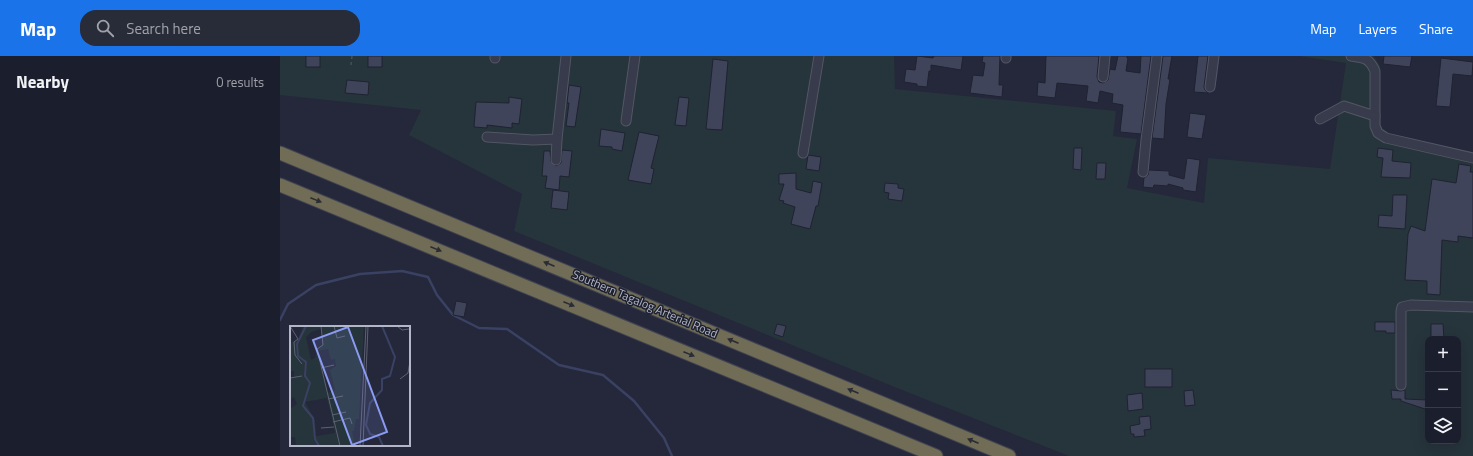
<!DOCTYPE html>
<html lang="en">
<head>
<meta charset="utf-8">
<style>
	body { margin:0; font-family:"Titillium Web",sans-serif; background:#282b38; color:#f1f3f6 }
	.controls { position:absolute; right:12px; bottom:12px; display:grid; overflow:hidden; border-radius:8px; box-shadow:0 4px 16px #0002 }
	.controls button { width:36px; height:36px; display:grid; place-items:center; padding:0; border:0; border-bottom:1px solid #393c48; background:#1b1e2c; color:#f1f3f6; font:20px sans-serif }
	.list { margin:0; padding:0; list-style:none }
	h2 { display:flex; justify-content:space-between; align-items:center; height:52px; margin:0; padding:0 16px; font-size:17px }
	h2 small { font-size:13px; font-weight:400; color:#a0a2a9 }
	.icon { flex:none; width:22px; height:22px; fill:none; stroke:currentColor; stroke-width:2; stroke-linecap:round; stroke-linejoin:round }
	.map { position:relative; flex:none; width:1193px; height:400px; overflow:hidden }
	header { display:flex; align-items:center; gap:24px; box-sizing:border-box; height:56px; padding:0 20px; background:#1a73e8; color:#fff }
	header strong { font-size:19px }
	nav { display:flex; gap:22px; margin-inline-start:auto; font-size:14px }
	.search { width:280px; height:36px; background:#282b38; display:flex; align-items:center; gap:10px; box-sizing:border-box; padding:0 14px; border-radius:16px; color:#a0a2a9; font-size:15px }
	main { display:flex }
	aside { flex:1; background:#1b1e2c }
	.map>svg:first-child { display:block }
	.green { fill:#26343b; fill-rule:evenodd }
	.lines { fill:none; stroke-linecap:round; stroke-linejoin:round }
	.stream { stroke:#3a4162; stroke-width:2.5 }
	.building { fill:#40445a; stroke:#1f2231 }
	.minor-casing { stroke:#535665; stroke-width:11 }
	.highway-casing { stroke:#404352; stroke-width:15 }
	.path { stroke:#445159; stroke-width:1.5; stroke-dasharray:3 3; stroke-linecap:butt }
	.minor { stroke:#373b4b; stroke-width:9 }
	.highway { stroke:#706c55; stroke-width:13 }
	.oneway { fill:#292b35 }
	.labels { text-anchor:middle; stroke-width:3; stroke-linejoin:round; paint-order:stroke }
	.street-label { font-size:12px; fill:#b3b6c6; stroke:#1d202f }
	.inset-river { fill:none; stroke:#3a4162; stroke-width:2 }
	.inset-road { fill:none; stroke:#5d6172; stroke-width:1 }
	.view { fill:#8c9bf2; fill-opacity:0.15; stroke:#8c9bf2; stroke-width:2 }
	.inset-edge { fill:none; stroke:#b3b6c6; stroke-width:2 }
</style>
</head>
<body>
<header>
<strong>Map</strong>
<div class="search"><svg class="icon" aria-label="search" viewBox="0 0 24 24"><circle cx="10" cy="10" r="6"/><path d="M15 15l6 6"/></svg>Search here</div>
<nav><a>Map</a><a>Layers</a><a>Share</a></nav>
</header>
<main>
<aside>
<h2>Nearby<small>0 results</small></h2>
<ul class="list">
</ul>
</aside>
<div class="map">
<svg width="1193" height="400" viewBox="0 0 1193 400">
	<rect width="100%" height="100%" fill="#24283a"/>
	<path class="green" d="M0,0H614L615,33L836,55L833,80L857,83L847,132L924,147L928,102L1050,113L1066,7L1019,0H1094L1100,10L1101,71L1111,79L1193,99V400H789L622,334L234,175L242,138L129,79L141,54L0,39ZM1148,283H1178V385H1148Z"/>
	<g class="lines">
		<path class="stream" d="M0,264L8,248L36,229L80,218L122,215L148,221L157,239L173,259L199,272L227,273L279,309L323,319L354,345L384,382L392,400"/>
	</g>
	<g class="building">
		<rect x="26" y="0" width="14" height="11"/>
		<rect x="88" y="0" width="14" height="11"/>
		<path d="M637,0L653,2L654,0H683L681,14L651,9V15H649L647,31L637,30V28L624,26L626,13L635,14Z"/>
		<path d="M703,0H720L719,29H723L722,41L690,37L693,19L703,20L705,7L702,6Z"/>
		<path d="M766,0H819L817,21L819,26L823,27L828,24L830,13L835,14L838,0H847V2H848L846,15L860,17L861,0H871L861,78L840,76L843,49L832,47L833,38L820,35L818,47L806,45L808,30L777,27L775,42L757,40L758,26L765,27Z"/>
		<path d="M883,0H892L888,23H890L886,48L884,83L872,82Z"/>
		<path d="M918,0H928L924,31L925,34L928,37L914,36Z"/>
		<path d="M1104,0H1132L1130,11L1103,8Z"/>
		<path d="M1161,2L1193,6L1192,20L1173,18L1170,51L1156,50Z"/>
		<path d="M433,3L448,5L442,74L426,73Z"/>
		<path d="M67,24L89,26L88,39L65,37Z"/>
		<path d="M289,29L301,31L295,71L286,70L289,47H287Z"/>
		<path d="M229,41L242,43L239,68L232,67V72L207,69V72L194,71L196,46L229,47Z"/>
		<path d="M399,41L409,42L406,70L395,69Z"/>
		<path d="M910,57L926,59L922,83L907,81Z"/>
		<path d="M321,73L345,77L342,95L332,93V91L319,90Z"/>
		<path d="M359,76L379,80L371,112L374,113L371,128L348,124Z"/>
		<path d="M794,92H802L801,114L793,113Z"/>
		<path d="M1098,92L1113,94L1112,105L1131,107L1130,122L1101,121L1103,102L1097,101Z"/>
		<path d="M282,94L292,95L289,121L280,120L279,134L265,132L267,120H262L264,95H270L271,106L276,110L281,107Z"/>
		<path d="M528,99L541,101L539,115L526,113Z"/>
		<path d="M907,102L920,104L916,136L903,134V132L888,128V130L874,129L873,132L863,131L864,122L868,119L869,114L889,115V119L904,123Z"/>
		<path d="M817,107H826L825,123H816Z"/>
		<path d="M1179,108L1191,110L1190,116H1193V182L1178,180V186L1162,184L1160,239L1147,238V225L1125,224L1128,178L1131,170L1145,175L1152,123L1176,127Z"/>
		<path d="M516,117V133L531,137L533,125L542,127L538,150H536L530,173L511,168L515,151L503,147L504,145L499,144L504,128H499V118Z"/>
		<path d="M605,127L618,128V132L624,133L622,145L608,143L609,137L604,136Z"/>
		<path d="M273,134L289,136L287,154L271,152Z"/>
		<path d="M1113,139H1127L1125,173L1098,171L1099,159L1112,160Z"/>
		<path d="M176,245L187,247L184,261L173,259Z"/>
		<path d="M1095,266H1115V277H1106V275H1095Z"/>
		<path d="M497,268L506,270L503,281L494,278Z"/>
		<path d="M1151,268H1163L1164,283H1151Z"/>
		<rect x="865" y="313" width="27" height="18"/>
		<path d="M913,334L915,349L905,350L904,335Z"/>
		<path d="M1111,334L1121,335L1125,334V343L1148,344V354L1121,345V343H1112Z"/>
		<path d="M862,337L863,353L848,355L847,339Z"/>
		<path d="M870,360L871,373L864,374L865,380L854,381V378H851L850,370L860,368L859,361Z"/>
	</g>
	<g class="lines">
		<defs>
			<g id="minor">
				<path d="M1071,0C1085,2 1089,2 1095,15V70L1098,77L1106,82L1193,102"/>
				<path d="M215,2V0"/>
				<path d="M726,2V0"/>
				<path d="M823,21L825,0"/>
				<path d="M930,31L934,0"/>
				<path d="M1040,63L1064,50L1095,60"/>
				<path d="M346,65L355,0"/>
				<path d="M207,81L253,84L277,83L286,0"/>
				<path d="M523,97L539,0"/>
				<path d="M276,104L277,83"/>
				<path d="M863,116L866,84L877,0"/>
				<path d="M1121,329V255L1122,251L1131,249L1193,251"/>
			</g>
			<g id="highway">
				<path d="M0,97L729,400"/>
				<path d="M0,129L656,400"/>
			</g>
		</defs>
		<use href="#minor" class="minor-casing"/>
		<use href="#highway" class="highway-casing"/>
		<path class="path" d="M71,9L72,0"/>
		<use href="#minor" class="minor"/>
		<use href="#highway" class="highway"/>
	</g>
	<defs><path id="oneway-solid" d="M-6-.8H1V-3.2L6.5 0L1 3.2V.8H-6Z"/></defs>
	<g class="oneway">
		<use href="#oneway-solid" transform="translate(36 144) rotate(22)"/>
		<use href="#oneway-solid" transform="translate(156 193) rotate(22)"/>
		<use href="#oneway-solid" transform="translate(269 208) rotate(-157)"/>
		<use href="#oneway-solid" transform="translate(289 248) rotate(22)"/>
		<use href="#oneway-solid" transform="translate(453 285) rotate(-157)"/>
		<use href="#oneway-solid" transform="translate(409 298) rotate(22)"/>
		<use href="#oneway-solid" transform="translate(573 335) rotate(-157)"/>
		<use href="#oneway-solid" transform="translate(693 385) rotate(-157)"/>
	</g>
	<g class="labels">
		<g class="street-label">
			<text transform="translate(365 248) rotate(23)" y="4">Southern Tagalog Arterial Road</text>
		</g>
	</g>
	<g transform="translate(10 270)">
		<rect width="120" height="120" fill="#24283a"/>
		<path d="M13,0H74L69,93H66L64,105H62L65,120H6L5,111H0V83L7,78L4,71L0,73V52L4,51V45H0V17L8,13ZM31,3L32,20L27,23L25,32L21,34L16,11L21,6ZM38,23L41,34L45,33L46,40L40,44L45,64L37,67L28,25ZM37,72L45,107L26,110L25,94L15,76Z" fill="#26343b" fill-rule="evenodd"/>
		<path class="inset-river" d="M16,0L7,18L8,30L16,36L15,50L20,57L13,80L23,92L25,113L29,120M92,0L105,31L100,50L92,53V64L80,77L76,99L80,108L89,111L93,120"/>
		<path class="inset-road" d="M0,0L8,13L4,16L5,29L12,38M31,0L33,19L27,23L50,120M44,0L47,12L55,10M107,0L112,4L119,3M31,42L44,39M0,52L12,50M110,53L118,47L120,35M38,73L53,70M42,89L56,86M43,96L60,92L62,98M31,102L44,101M70,120L76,0M73,120L78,0"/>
		<path class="view" d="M58,1L97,106L62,119L23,14Z"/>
		<rect width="120" height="120" class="inset-edge"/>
	</g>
</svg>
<div class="controls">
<button>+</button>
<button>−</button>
<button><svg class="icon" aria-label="layers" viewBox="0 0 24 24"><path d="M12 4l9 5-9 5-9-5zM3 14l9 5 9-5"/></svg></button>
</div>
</div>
</main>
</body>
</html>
